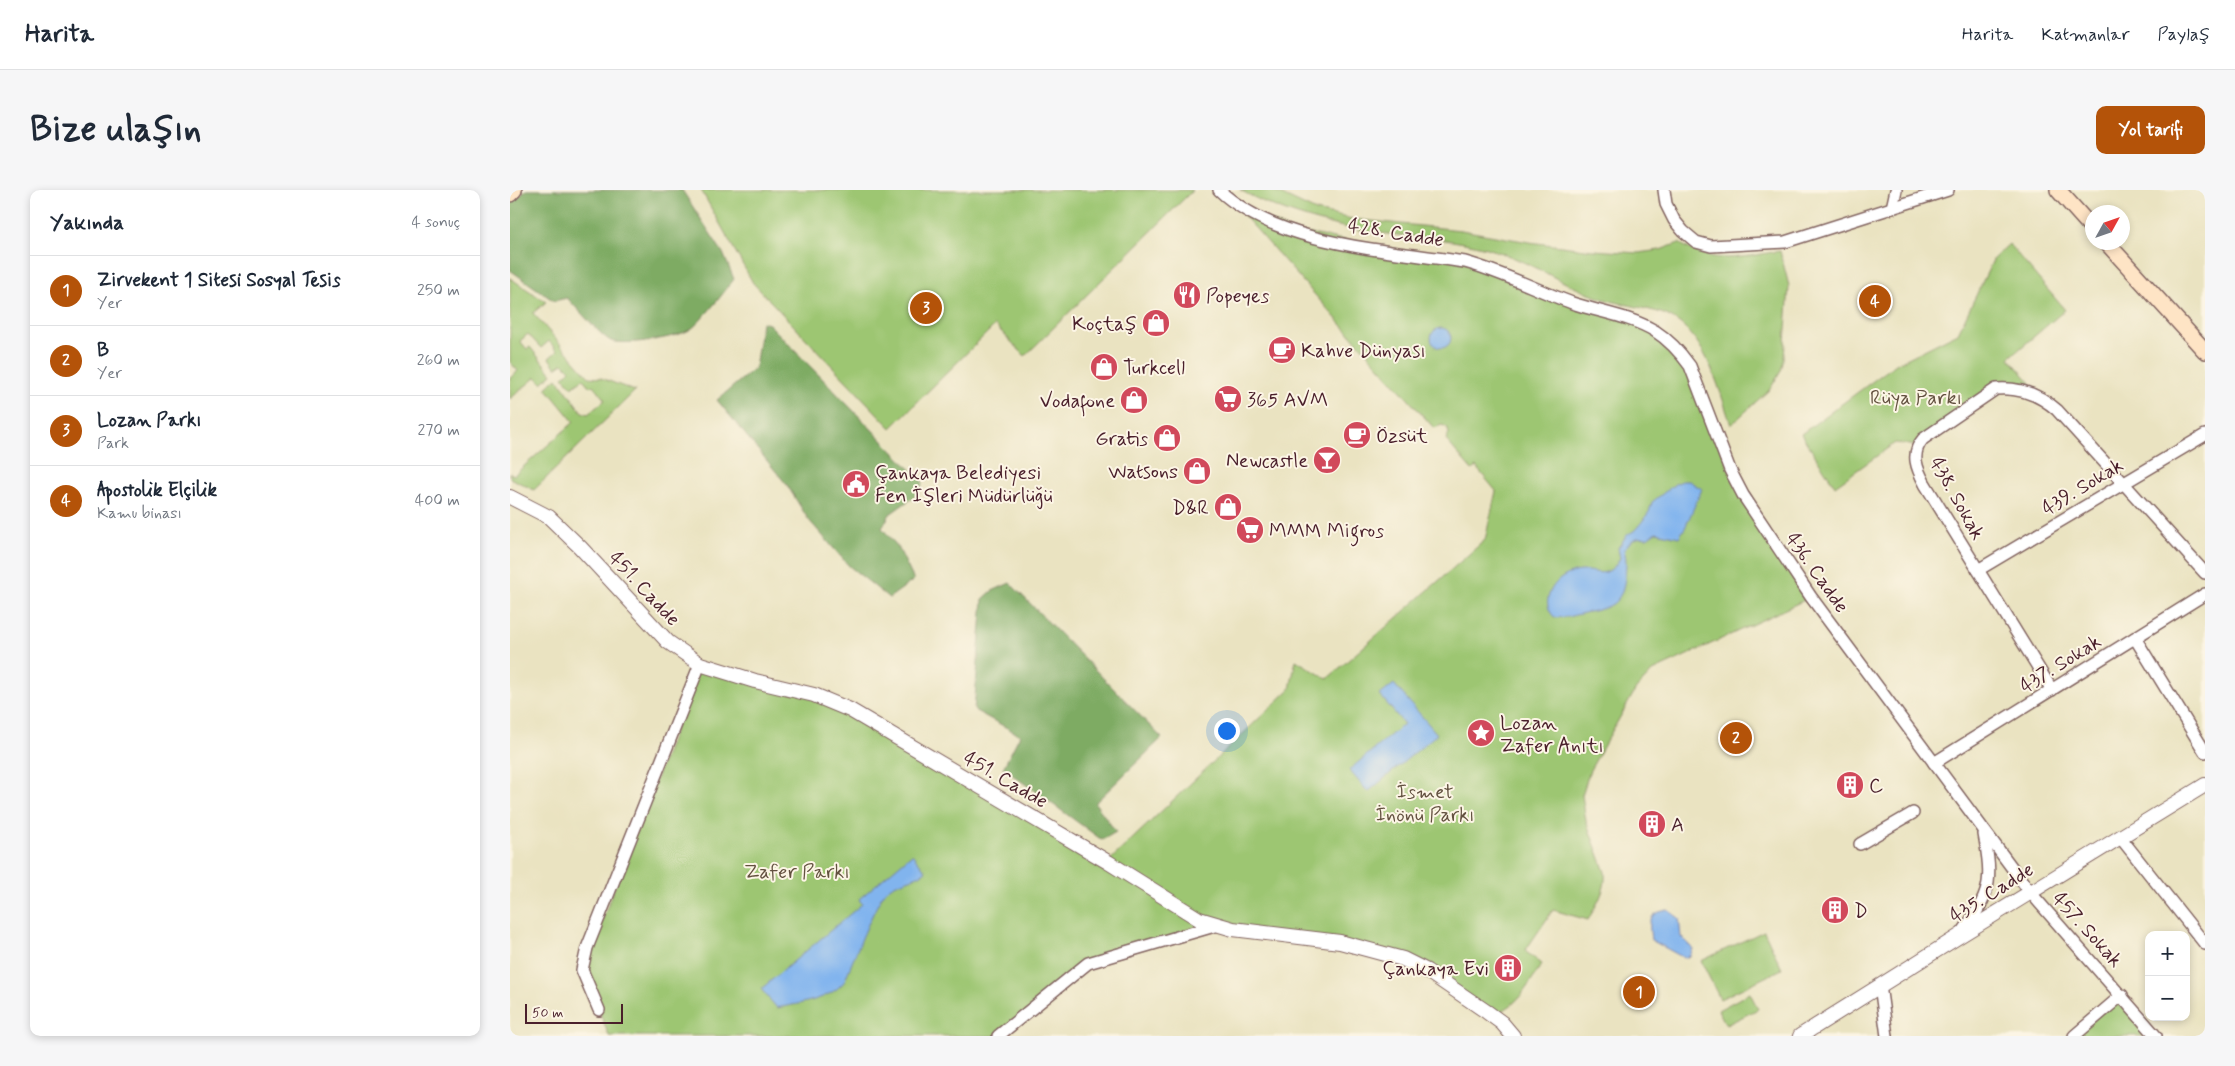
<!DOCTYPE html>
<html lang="tr">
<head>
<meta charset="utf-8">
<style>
	body { margin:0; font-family:Mynerve,sans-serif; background:#f6f6f7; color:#1f2937 }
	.controls { position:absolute; right:15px; bottom:15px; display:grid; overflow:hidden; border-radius:10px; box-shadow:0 2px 8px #0003 }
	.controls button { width:45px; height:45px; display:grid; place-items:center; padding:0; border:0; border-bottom:1px solid #e0e1e3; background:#fff; color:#1f2937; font:25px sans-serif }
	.compass { position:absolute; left:1575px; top:15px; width:45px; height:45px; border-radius:50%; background:#fff; box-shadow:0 2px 8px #0003; rotate:50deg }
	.scale { position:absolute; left:15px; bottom:12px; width:98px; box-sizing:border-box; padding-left:5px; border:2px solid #4a1f2b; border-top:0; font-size:14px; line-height:18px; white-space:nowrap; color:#4a1f2b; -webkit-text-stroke:4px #fcf5e5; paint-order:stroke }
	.you { position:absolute; left:716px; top:540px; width:18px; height:18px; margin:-12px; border:4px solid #fff; border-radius:50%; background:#1a73e8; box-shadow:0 0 0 8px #1a73e833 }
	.badge { display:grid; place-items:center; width:32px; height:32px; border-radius:50%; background:#b45309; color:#fff; font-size:16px; font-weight:700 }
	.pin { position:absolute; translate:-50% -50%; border:2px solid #fff; box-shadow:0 1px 5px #0006 }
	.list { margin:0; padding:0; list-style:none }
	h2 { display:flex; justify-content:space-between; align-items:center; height:65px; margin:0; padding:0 20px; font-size:21px }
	h2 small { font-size:16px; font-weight:400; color:#747a83 }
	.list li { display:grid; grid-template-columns:32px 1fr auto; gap:15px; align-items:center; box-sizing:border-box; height:70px; padding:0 20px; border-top:1px solid #e0e1e3 }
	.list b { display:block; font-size:19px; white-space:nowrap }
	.list p { margin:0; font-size:16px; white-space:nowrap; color:#747a83 }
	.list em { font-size:16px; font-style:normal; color:#747a83 }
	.map { position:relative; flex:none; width:1695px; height:846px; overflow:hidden; border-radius:10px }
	header { display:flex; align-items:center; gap:30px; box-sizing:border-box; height:70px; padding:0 25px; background:#fff; border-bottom:1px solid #e0e1e3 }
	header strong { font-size:24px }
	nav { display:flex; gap:28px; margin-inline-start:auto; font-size:18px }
	.intro { display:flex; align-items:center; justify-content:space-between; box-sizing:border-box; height:120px; padding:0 30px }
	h1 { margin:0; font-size:35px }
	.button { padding:12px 22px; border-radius:10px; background:#b45309; color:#fff; font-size:18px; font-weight:700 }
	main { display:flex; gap:30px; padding:0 30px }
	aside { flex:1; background:#fff; border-radius:10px; box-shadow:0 2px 8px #0003 }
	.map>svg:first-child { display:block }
	.green { fill:#9dc672; stroke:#74724e }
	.forest { fill:#7eab64; stroke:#646548 }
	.water { fill:#81b4ee; stroke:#666a8c }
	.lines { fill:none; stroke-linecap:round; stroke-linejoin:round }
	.minor-casing { stroke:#826460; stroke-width:14 }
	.tertiary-casing { stroke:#826460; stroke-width:16 }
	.secondary-casing { stroke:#826460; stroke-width:18 }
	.minor { stroke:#fff; stroke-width:11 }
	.tertiary { stroke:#fff; stroke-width:14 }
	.secondary { stroke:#fee4c5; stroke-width:15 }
	.labels { text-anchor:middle; stroke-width:4; stroke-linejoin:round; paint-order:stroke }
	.street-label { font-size:20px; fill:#4a1f2b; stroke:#fcf5e5 }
	.poi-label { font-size:20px; fill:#4a1f2b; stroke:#fcf5e5; text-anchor:start }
	.park-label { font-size:20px; fill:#635140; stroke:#fcf5e5 }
</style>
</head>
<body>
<header>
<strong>Harita</strong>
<nav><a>Harita</a><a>Katmanlar</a><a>Paylaş</a></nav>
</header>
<div class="intro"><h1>Bize ulaşın</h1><a class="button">Yol tarifi</a></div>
<main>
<aside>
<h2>Yakında<small>4 sonuç</small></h2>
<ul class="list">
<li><span class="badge">1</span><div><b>Zirvekent 1 Sitesi Sosyal Tesis</b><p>Yer</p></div><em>250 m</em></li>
<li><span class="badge">2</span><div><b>B</b><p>Yer</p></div><em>260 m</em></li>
<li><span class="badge">3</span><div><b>Lozan Parkı</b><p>Park</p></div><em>270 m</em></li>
<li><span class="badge">4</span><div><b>Apostolik Elçilik</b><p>Kamu binası</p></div><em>400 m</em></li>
</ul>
</aside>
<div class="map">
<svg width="1695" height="846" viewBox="0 0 1695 846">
	<rect width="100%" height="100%" fill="#fcf5e5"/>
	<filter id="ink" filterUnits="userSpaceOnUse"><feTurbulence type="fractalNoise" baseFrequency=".02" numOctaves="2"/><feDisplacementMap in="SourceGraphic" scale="10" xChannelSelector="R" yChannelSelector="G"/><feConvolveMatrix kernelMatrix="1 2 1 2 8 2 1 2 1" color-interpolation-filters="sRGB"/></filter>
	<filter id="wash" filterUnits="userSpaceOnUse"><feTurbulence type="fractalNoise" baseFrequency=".0096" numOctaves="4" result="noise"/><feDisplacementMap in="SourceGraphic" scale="20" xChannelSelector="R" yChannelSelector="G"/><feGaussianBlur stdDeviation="1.12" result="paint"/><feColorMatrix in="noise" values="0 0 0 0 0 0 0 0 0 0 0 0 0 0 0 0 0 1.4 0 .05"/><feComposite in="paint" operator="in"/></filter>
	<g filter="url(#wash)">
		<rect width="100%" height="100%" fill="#eae3c1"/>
		<g class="green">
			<path d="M191,0H683L515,166L485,135L381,238L243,93Z"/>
			<path d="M730,0H762L806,21L842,29L951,40L1019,52L1083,60L1128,63L1150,60L1169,53C1205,76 1230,67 1270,61L1279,96L1274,168L1271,181L1260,199L1221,235C1208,196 1194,135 1148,122C1124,115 1098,113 1075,102C1038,86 1004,63 964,55C933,48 901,47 870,43C822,37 773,24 730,0Z"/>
			<path d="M721,11L779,40L955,72L1131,134L1170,162L1220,280L1301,407L1143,481L1126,499L1080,580L1072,605L1076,631L1095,682C1097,700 1086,715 1078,730L1043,720L1015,761L1032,774C1019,793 1009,816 986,823L893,769L708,735L578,773L488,846H99L73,780L190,474L304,505L598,672L780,499L786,470L817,489L975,350L986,301L966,277L962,280L936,250L939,243L937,237L932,235L924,238Z"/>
			<path d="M1499,54L1555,120L1499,168L1521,193L1518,203L1492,198L1407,256L1385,253L1325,296L1291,244L1386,174L1448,143L1484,68Z"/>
			<path d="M0,88L36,112L23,123L79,187L91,188L125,201L24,300L0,288V283L4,285L64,232L36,198L47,188L72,222L78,224L95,210L83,195L80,197L73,189L62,197L53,187L60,180L53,173L46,178L39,168L47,161L39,151L31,158L18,144L10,151L17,159L20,157L42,184L32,193L26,187L0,209V188L8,181L0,172Z"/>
			<path d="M1254,741L1272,779L1210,809L1191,771Z"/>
			<path d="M1240,803L1248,819L1216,835L1208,820Z"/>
			<path d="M1612,805L1646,846H1564Z"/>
		</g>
		<g class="forest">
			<path d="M16,0H172L213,63L224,89C217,99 190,133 181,139C168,148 116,156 101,151C93,148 65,116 57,108L44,111L0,80V15Z"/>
			<path d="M252,132L259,134L413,292L408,304L380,324L372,338L388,357L404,390L379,408L339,376L298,329L277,295L207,210L245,178Z"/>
			<path d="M500,393L652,548L585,613L606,642L592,650L493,578L510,545L464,520L473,409L482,401Z"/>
		</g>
		<g class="water">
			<circle cx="931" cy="148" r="10"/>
			<path d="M1172,291H1179L1192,299L1175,338L1169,347L1146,342L1137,348C1125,346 1121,350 1114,360C1117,369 1116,377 1115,387C1112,415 1100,418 1074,423C1064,425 1054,429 1044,427C1038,420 1036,413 1039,405C1044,389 1061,380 1076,381C1083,381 1090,384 1096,382C1102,380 1107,374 1110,368L1108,358L1116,346L1125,340L1131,333L1139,322L1142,312L1165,294Z"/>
			<path d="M884,494L927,544L858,602L839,580L894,534L870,505Z"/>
			<path d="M402,664L416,681C405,690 390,690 378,699C366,709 342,774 334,792C318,811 290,813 267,818L251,799L352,714L349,709Z"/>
			<path d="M1158,720L1169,728L1171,747L1183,759L1180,766L1174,768L1141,750C1139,733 1137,723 1158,720Z"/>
		</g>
	</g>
	<g filter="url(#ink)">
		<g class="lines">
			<defs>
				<g id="minor">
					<path d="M709,0C768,56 878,60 955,72C992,82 1026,100 1062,113C1089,122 1120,126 1145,141C1159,150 1170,162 1180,176L1220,280L1233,305L1301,407L1520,702L1646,846"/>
					<path d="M1154,0L1156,14L1164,30L1173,41L1186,52L1201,56L1275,52L1438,0"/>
					<path d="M1382,18L1386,0"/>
					<path d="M1468,380L1695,245"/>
					<path d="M1625,448L1695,562"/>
					<path d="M1542,500L1415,294C1407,279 1400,264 1413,249L1486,199C1509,197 1530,205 1547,220L1695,383"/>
					<path d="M1424,573L1695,404"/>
					<path d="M1610,647L1695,754"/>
					<path d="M1350,654L1403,623"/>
					<path d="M1452,743C1481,703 1483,693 1474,644"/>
					<path d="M1370,795L1377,846"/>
					<path d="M89,820L72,780L77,758L190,474"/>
					<path d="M488,846L578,773L708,735"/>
					<path d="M1564,846L1612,805"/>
				</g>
				<g id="tertiary">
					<path d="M0,307L39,327L70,357L158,452L190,474L245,491L304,505L340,520L598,672L689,729L723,739L830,752L893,769L917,781L977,822L992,833L1003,846"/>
					<path d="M1290,846L1451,745L1695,595"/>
				</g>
				<g id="secondary">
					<path d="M1548,0L1582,38"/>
					<path d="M0,4L4,0"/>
					<path d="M1596,52L1695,161"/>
				</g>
			</defs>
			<use href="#minor" class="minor-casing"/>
			<use href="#tertiary" class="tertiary-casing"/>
			<use href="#secondary" class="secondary-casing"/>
			<use href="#minor" class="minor"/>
			<use href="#tertiary" class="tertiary"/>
			<use href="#secondary" class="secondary"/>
		</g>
	</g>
	<defs>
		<symbol id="restaurant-disc" viewBox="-11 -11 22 22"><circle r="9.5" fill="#d1495b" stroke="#fcf5e5"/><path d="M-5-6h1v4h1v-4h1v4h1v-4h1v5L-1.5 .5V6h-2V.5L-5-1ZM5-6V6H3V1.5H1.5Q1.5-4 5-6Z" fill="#fff"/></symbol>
		<symbol id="shop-disc" viewBox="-11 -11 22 22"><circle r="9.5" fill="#d1495b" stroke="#fcf5e5"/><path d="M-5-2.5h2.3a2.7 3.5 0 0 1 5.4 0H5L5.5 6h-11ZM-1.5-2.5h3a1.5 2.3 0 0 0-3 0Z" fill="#fff"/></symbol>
		<symbol id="cafe-disc" viewBox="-11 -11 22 22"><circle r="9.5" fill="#d1495b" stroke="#fcf5e5"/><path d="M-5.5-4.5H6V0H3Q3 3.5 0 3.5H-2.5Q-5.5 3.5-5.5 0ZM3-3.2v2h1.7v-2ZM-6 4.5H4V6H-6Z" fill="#fff"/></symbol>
		<symbol id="supermarket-disc" viewBox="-11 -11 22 22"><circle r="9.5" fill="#d1495b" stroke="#fcf5e5"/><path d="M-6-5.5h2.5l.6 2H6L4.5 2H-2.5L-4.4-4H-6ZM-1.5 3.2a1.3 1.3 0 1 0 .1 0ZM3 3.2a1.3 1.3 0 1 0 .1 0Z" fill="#fff"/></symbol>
		<symbol id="bar-disc" viewBox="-11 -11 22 22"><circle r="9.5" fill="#d1495b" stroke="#fcf5e5"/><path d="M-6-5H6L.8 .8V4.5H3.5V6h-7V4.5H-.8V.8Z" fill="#fff"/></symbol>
		<symbol id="civic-disc" viewBox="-11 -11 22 22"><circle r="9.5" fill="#d1495b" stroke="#fcf5e5"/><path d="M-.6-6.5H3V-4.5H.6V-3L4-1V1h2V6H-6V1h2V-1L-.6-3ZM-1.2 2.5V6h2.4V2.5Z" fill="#fff"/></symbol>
		<symbol id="sight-disc" viewBox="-11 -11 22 22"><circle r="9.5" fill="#d1495b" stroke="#fcf5e5"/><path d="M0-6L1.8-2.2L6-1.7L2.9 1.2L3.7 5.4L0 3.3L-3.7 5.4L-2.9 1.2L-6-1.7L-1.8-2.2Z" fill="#fff"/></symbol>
		<symbol id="building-disc" viewBox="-11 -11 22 22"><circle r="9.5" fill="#d1495b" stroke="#fcf5e5"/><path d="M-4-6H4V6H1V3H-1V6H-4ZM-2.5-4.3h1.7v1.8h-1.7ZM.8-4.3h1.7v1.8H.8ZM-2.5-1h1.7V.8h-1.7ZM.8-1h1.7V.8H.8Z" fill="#fff"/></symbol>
	</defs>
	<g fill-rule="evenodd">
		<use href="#restaurant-disc" x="661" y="89" width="32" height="32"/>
		<use href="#shop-disc" x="630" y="117" width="32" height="32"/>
		<use href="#cafe-disc" x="756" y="144" width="32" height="32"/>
		<use href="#shop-disc" x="578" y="161" width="32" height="32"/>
		<use href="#supermarket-disc" x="702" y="193" width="32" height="32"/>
		<use href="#shop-disc" x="608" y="194" width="32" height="32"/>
		<use href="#cafe-disc" x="831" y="229" width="32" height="32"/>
		<use href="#shop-disc" x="641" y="232" width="32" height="32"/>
		<use href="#bar-disc" x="801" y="254" width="32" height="32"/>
		<use href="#shop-disc" x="671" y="265" width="32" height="32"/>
		<use href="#civic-disc" x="330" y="278" width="32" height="32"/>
		<use href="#shop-disc" x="702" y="301" width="32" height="32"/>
		<use href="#supermarket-disc" x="724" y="324" width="32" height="32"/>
		<use href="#sight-disc" x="955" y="527" width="32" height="32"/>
		<use href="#building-disc" x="1324" y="579" width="32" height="32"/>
		<use href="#building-disc" x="1126" y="618" width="32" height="32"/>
		<use href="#building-disc" x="1309" y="704" width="32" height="32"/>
		<use href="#building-disc" x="982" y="762" width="32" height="32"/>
	</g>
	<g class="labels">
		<g class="street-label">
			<text transform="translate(886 42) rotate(9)" y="7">428. Cadde</text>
			<text transform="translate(1572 296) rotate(-31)" y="7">439. Sokak</text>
			<text transform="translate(1448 308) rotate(61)" y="7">438. Sokak</text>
			<text transform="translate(1308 382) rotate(55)" y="7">436. Cadde</text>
			<text transform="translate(135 398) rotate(47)" y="7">451. Cadde</text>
			<text transform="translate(1550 473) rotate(-32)" y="7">437. Sokak</text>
			<text transform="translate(496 589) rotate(30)" y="7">451. Cadde</text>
			<text transform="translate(1481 702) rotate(-32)" y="7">435. Cadde</text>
			<text transform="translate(1578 739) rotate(48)" y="7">457. Sokak</text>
		</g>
		<g class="poi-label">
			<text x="696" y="112">Popeyes</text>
			<text x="627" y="140" text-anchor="end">Koçtaş</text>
			<text x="791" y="167">Kahve Dünyası</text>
			<text x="613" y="184">Turkcell</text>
			<text x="737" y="216">365 AVM</text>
			<text x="605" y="217" text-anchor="end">Vodafone</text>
			<text x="866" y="252">Özsüt</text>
			<text x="638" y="255" text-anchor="end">Gratis</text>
			<text x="798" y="277" text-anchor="end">Newcastle</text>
			<text x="668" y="288" text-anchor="end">Watsons</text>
			<text x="365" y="289">Çankaya Belediyesi<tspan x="365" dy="23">Fen İşleri Müdürlüğü</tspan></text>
			<text x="699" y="324" text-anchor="end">D&amp;R</text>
			<text x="759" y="347">MMM Migros</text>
			<text x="990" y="539">Lozan<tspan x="990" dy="23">Zafer Anıtı</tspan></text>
			<text x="1359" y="602">C</text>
			<text x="1161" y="641">A</text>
			<text x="1344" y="727">D</text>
			<text x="979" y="785" text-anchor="end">Çankaya Evi</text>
		</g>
		<g class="park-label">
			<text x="1406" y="214">Rüya Parkı</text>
			<text x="915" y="608">İsmet<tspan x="915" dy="23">İnönü Parkı</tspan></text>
			<text x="287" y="688">Zafer Parkı</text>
		</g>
	</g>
</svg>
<div class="controls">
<button>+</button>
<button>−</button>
</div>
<svg class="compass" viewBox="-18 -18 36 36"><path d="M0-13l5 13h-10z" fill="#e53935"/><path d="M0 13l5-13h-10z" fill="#747a83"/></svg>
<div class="scale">50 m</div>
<div class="you"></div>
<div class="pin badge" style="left:1129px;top:802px">1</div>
<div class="pin badge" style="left:1226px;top:548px">2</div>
<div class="pin badge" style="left:416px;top:118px">3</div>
<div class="pin badge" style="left:1365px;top:111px">4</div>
</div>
</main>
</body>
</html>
